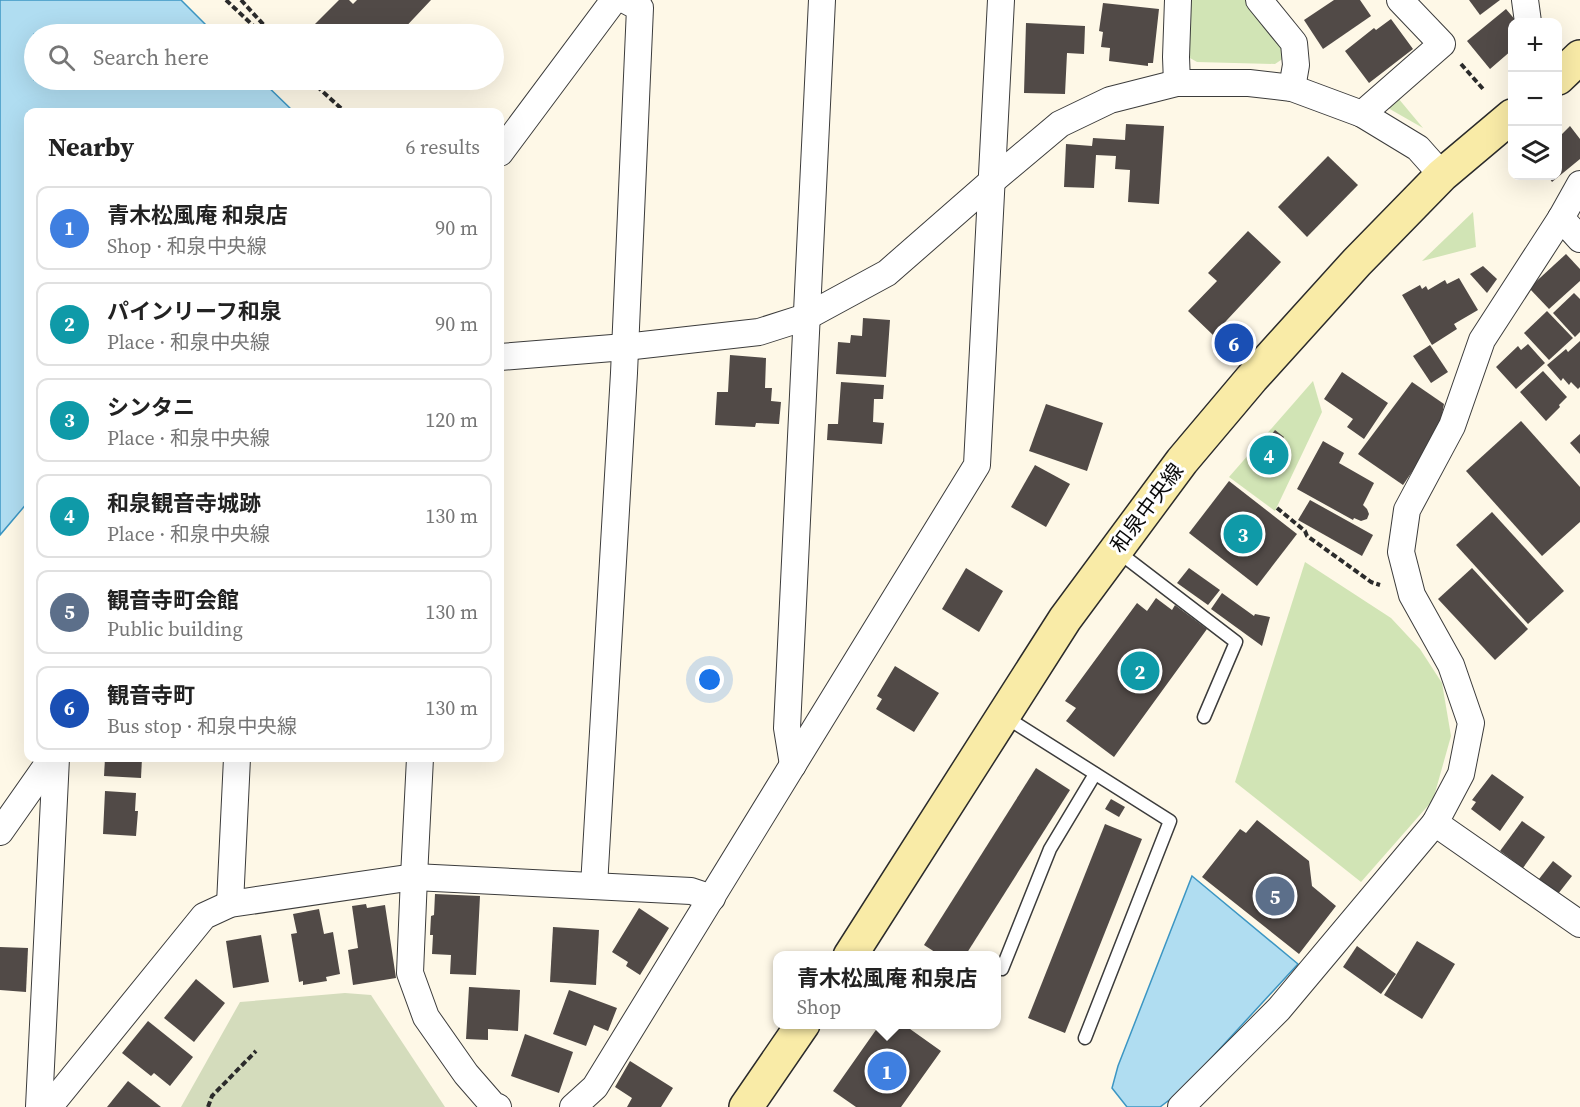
<!DOCTYPE html>
<html lang="en">
<head>
<meta charset="utf-8">
<style>
	body { margin:0; font-family:"Source Serif 4","Noto Sans JP",serif; background:#f2f2f2; color:#222 }
	.controls { position:absolute; right:18px; top:18px; display:grid; overflow:hidden; border-radius:12px; box-shadow:0 6px 24px #0002 }
	.controls button { width:54px; height:54px; display:grid; place-items:center; padding:0; border:0; border-bottom:2px solid #e0e0e0; background:#fff; color:#222; font:30px sans-serif }
	.you { position:absolute; left:710px; top:680px; width:21px; height:21px; margin:-15px; border:4px solid #fff; border-radius:50%; background:#1a73e8; box-shadow:0 0 0 9px #1a73e833 }
	.badge { display:grid; place-items:center; width:39px; height:39px; border-radius:50%; background:#af2c3b; color:#fff; font-size:20px; font-weight:700 }
	.pin { position:absolute; translate:-50% -50%; border:3px solid #fff; box-shadow:0 2px 6px #0006 }
	.popup { position:absolute; left:773px; top:951px; width:228px; height:78px; box-sizing:border-box; display:grid; place-content:center; border-radius:12px; background:#fff; filter:drop-shadow(0 2px 4px #0005); font-size:20px; white-space:nowrap; color:#767676 }
	.popup b { font-size:22px; color:#222 }
	.popup::after { content:''; position:absolute; left:50%; top:100%; margin-left:-12px; border:12px solid transparent; border-top-color:#fff }
	.list { margin:0; padding:0; list-style:none }
	h2 { display:flex; justify-content:space-between; align-items:center; height:78px; margin:0; padding:0 24px; font-size:26px }
	h2 small { font-size:20px; font-weight:400; color:#767676 }
	.list li { display:grid; grid-template-columns:39px 1fr auto; gap:18px; align-items:center; box-sizing:border-box; height:84px; margin:0 12px 12px; padding:0 12px; border:2px solid #e0e0e0; border-radius:12px }
	.list b { display:block; font-size:22px; white-space:nowrap }
	.list p { margin:0; font-size:20px; white-space:nowrap; color:#767676 }
	.list em { font-size:20px; font-style:normal; color:#767676 }
	.icon { flex:none; width:33px; height:33px; fill:none; stroke:currentColor; stroke-width:2; stroke-linecap:round; stroke-linejoin:round }
	.map { position:relative; flex:none; width:1580px; height:1107px; overflow:hidden }
	.search { position:absolute; background:#fff; box-shadow:0 6px 24px #0002; left:24px; top:24px; width:480px; height:66px; display:flex; align-items:center; gap:15px; box-sizing:border-box; padding:0 21px; border-radius:33px; color:#767676; font-size:22px }
	.panel { position:absolute; background:#fff; box-shadow:0 6px 24px #0002; left:24px; top:108px; width:480px; height:654px; border-radius:12px }
	.map>svg:first-child { display:block }
	.green { fill:#d1e4b5 }
	.cemetery { fill:#d4dcbc }
	.water { fill:#b0ddf1; stroke:#3c96c3; stroke-width:1.5 }
	.building { fill:#514a47 }
	.lines { fill:none; stroke-linecap:round; stroke-linejoin:round }
	.lane-casing { stroke:#3c3c3c; stroke-width:15 }
	.street-casing { stroke:#3c3c3c; stroke-width:28 }
	.secondary-casing { stroke:#2b2b2b; stroke-width:36 }
	.path { stroke:#2b2b2b; stroke-width:4; stroke-dasharray:6 3; stroke-linecap:butt }
	.lane { stroke:#fff; stroke-width:12 }
	.street { stroke:#fff; stroke-width:26 }
	.secondary { stroke:#f9eba7; stroke-width:33 }
	.labels { text-anchor:middle; stroke-width:6; stroke-linejoin:round; paint-order:stroke }
	.street-label { font-size:21px; fill:#090909; stroke:#fff }
</style>
</head>
<body>
<div class="map">
<svg width="1580" height="1107" viewBox="0 0 1580 1107">
	<rect width="100%" height="100%" fill="#fef8e7"/>
	<g class="green">
		<path d="M1191,0H1249L1279,33L1284,58L1275,64L1197,62L1190,58L1187,46Z"/>
		<path d="M1393,92L1423,128L1381,104Z"/>
		<path d="M1473,212L1476,247L1422,261Z"/>
		<path d="M1313,381L1322,412L1275,511L1229,477Z"/>
		<path d="M1305,562L1391,618L1420,649L1442,683L1451,736L1433,800L1361,882L1235,782Z"/>
	</g>
	<path class="cemetery" d="M345,993L371,995L445,1107H181L240,1002Z"/>
	<g class="water">
		<path d="M0,0H181L215,34H34V80H261L294,112H28V502L0,535Z"/>
		<path d="M1192,876L1298,964L1181,1091L1160,1107H1127L1112,1088L1118,1066Z"/>
	</g>
	<g class="building">
		<path d="M339,0H349L353,4L357,0H431L399,34H326L315,24Z"/>
		<path d="M1334,0H1360L1371,16L1323,49L1304,20Z"/>
		<path d="M1469,0H1500L1480,15Z"/>
		<path d="M1103,3L1159,9L1153,63H1148V66L1109,61L1110,48L1101,47L1103,32L1099,31Z"/>
		<path d="M1506,9L1517,22H1512V50L1490,69L1467,41Z"/>
		<path d="M1391,19L1413,49L1369,83L1345,51L1374,28L1376,30Z"/>
		<path d="M1026,23L1085,26L1084,54L1067,53L1065,94L1024,93Z"/>
		<path d="M1126,124L1164,126L1159,204L1128,202L1130,170L1115,169L1116,156L1096,155L1094,188L1064,187L1066,144L1092,146L1093,138L1125,140Z"/>
		<path d="M1570,126L1580,139V159L1552,182L1548,176H1558V138Z"/>
		<path d="M1328,156L1358,185L1307,237L1278,207Z"/>
		<path d="M1248,231L1281,262L1213,335L1188,311L1217,281L1208,273Z"/>
		<path d="M1566,254L1580,269V281L1549,309L1529,288Z"/>
		<path d="M1483,266L1497,279L1487,293L1470,274Z"/>
		<path d="M1459,278L1478,310L1454,324L1457,329L1432,345L1402,295L1420,285L1422,289L1426,286L1428,290L1445,280L1447,284Z"/>
		<path d="M1574,293L1580,299V332L1575,337L1553,313Z"/>
		<path d="M1547,311L1573,338L1549,360L1524,333Z"/>
		<path d="M863,318L890,320L886,377L836,374L838,342L850,343L851,335L862,336Z"/>
		<path d="M1580,341V387L1578,389L1571,382L1569,385L1563,378L1561,381L1547,365L1566,349L1568,352Z"/>
		<path d="M1528,344L1545,363L1516,389L1496,367L1518,346L1521,350Z"/>
		<path d="M1430,345L1448,372L1431,383L1413,356Z"/>
		<path d="M730,355L766,358L765,388H772L771,401L781,402L779,424L756,423L755,427L715,425L717,392H728Z"/>
		<path d="M1543,371L1567,397L1559,405L1560,407L1546,421L1520,392Z"/>
		<path d="M1342,372L1388,403L1364,439L1347,427L1353,419L1324,399Z"/>
		<path d="M841,382L884,385L883,399H874L873,422L884,423L882,444L827,440L828,424H838Z"/>
		<path d="M1412,382L1444,404L1440,426L1435,438L1403,485L1358,454Z"/>
		<path d="M1046,404L1103,423L1087,471L1029,451Z"/>
		<path d="M1521,421L1580,487V522L1542,556L1466,471Z"/>
		<path d="M1275,430L1284,437L1277,446L1268,439Z"/>
		<path d="M1580,434V454L1570,443Z"/>
		<path d="M1323,441L1344,453L1339,463L1374,483L1363,505L1367,509L1369,514L1367,519L1361,521L1354,518L1353,520L1297,489Z"/>
		<path d="M1035,465L1070,484L1046,527L1011,507Z"/>
		<path d="M1229,481L1297,534L1257,586L1189,533Z"/>
		<path d="M1310,500L1373,535L1362,556L1298,520Z"/>
		<path d="M1492,512L1564,591L1528,624L1456,545Z"/>
		<path d="M966,568L1003,591L979,632L942,609Z"/>
		<path d="M1189,568L1220,590L1208,605L1177,583Z"/>
		<path d="M1472,568L1528,629L1495,660L1438,599Z"/>
		<path d="M1222,593L1254,616L1255,614L1270,617L1262,646L1211,609Z"/>
		<path d="M1156,598L1172,610L1175,605L1207,629L1114,757L1066,721L1076,708L1065,701L1137,603L1147,611Z"/>
		<path d="M895,666L939,693L914,732L876,709L882,699L877,696Z"/>
		<path d="M105,758H142L141,778L104,776Z"/>
		<path d="M1036,768L1070,790L965,956H941L924,945Z"/>
		<path d="M1492,774L1524,797L1500,831L1471,809L1476,802L1472,800Z"/>
		<path d="M105,791L136,793L135,811H138L136,836L103,834Z"/>
		<path d="M1111,799L1125,807L1119,817L1105,809Z"/>
		<path d="M1257,820L1309,861L1312,886L1336,906L1299,954L1202,877L1240,829L1246,833Z"/>
		<path d="M1522,821L1545,837L1523,868L1500,851Z"/>
		<path d="M1105,824L1142,839L1065,1033L1028,1018Z"/>
		<path d="M1553,861L1572,876L1558,894L1539,879Z"/>
		<path d="M435,894L480,896L476,975L450,974L451,955L432,954L433,935H430L431,916L434,915Z"/>
		<path d="M366,904L367,908L385,905L396,978L353,985L348,950L358,948L352,906Z"/>
		<path d="M639,908L669,928L640,975L626,966L628,962L612,952Z"/>
		<path d="M319,909L324,934L333,932L340,974L326,977L327,981L303,985V981L299,982L291,934L297,933L293,914Z"/>
		<path d="M553,927L599,930L596,985L550,982Z"/>
		<path d="M261,935L269,982L233,988L226,941Z"/>
		<path d="M1417,941L1455,964L1422,1019L1384,995Z"/>
		<path d="M1357,946L1396,974L1381,994L1343,967Z"/>
		<path d="M0,947L28,948L26,992L0,990Z"/>
		<path d="M196,979L225,1003L194,1042L164,1018Z"/>
		<path d="M469,987L520,990L518,1031L488,1029V1040L466,1039Z"/>
		<path d="M569,990L617,1008L608,1031L594,1025L586,1046L553,1034Z"/>
		<path d="M148,1021L193,1057L170,1086L154,1073L151,1076L122,1053Z"/>
		<path d="M878,1024H903L941,1051L901,1107H856L833,1091L878,1027Z"/>
		<path d="M525,1034L573,1052L559,1093L511,1076Z"/>
		<path d="M630,1061L673,1088L661,1107H627L632,1098L615,1087Z"/>
		<path d="M128,1081L161,1107H107Z"/>
	</g>
	<g class="lines">
		<defs>
			<g id="lane">
				<path d="M1117,551L1236,642L1204,717"/>
				<path d="M1004,716L1170,821L1085,1038"/>
				<path d="M1002,969L1050,849L1095,774"/>
			</g>
			<g id="street">
				<path d="M1259,0L1294,43L1296,65L1292,88"/>
				<path d="M1525,0L1528,22"/>
				<path d="M1177,83L1176,57L1178,0"/>
				<path d="M1362,114L1442,44L1400,0"/>
				<path d="M500,153L614,0"/>
				<path d="M1580,184L1561,218L1482,340L1452,426L1407,510L1401,552L1412,595L1451,665L1471,723L1461,774L1435,823L1580,924"/>
				<path d="M1561,218L1580,239"/>
				<path d="M500,357L625,347L759,332L806,317L887,273L991,182L1060,124L1110,100L1177,83H1249L1292,88L1362,114L1418,148L1442,175"/>
				<path d="M420,758L414,877L410,973L426,1017L466,1074L493,1105L498,1107"/>
				<path d="M793,765L787,728L822,0"/>
				<path d="M0,832L52,758"/>
				<path d="M594,886L624,373L640,8L625,0"/>
				<path d="M230,904L237,758"/>
				<path d="M39,1107L56,758"/>
				<path d="M49,1107L204,916L230,904L414,877L691,891L712,898"/>
				<path d="M573,1107L595,1087L977,465L1001,0"/>
				<path d="M1181,1107L1279,1009L1435,823"/>
			</g>
			<g id="secondary">
				<path d="M1558,78L1580,57"/>
				<path d="M850,956L1065,619L1182,461L1252,378L1357,262L1442,175L1512,116"/>
				<path d="M746,1107L803,1024"/>
			</g>
		</defs>
		<use href="#lane" class="lane-casing"/>
		<use href="#street" class="street-casing"/>
		<use href="#secondary" class="secondary-casing"/>
		<g class="path">
			<path d="M226,0L262,34"/>
			<path d="M241,0L272,34"/>
			<path d="M1461,64L1484,90"/>
			<path d="M310,80L345,112"/>
			<path d="M1277,508L1305,531L1307,536L1371,582L1380,585"/>
			<path d="M208,1107L212,1096L256,1051"/>
		</g>
		<use href="#lane" class="lane"/>
		<use href="#street" class="street"/>
		<use href="#secondary" class="secondary"/>
	</g>
	<g class="labels">
		<g class="street-label">
			<text transform="translate(1147 508) rotate(-53)" y="7">和泉中央線</text>
		</g>
	</g>
</svg>
<div class="controls">
<button>+</button>
<button>−</button>
<button><svg class="icon" aria-label="layers" viewBox="0 0 24 24"><path d="M12 4l9 5-9 5-9-5zM3 14l9 5 9-5"/></svg></button>
</div>
<div class="you"></div>
<div class="pin badge" style="left:887px;top:1071px;background:#3f7fe0">1</div>
<div class="popup"><b>青木松風庵 和泉店</b>Shop</div>
<div class="pin badge" style="left:1140px;top:671px;background:#0f9aa8">2</div>
<div class="pin badge" style="left:1243px;top:534px;background:#0f9aa8">3</div>
<div class="pin badge" style="left:1269px;top:455px;background:#0f9aa8">4</div>
<div class="pin badge" style="left:1275px;top:896px;background:#5c6f8a">5</div>
<div class="pin badge" style="left:1234px;top:343px;background:#1a4fb4">6</div>
<div class="search"><svg class="icon" aria-label="search" viewBox="0 0 24 24"><circle cx="10" cy="10" r="6"/><path d="M15 15l6 6"/></svg>Search here</div>
<section class="panel">
<h2>Nearby<small>6 results</small></h2>
<ul class="list">
<li><span class="badge" style="background:#3f7fe0">1</span><div><b>青木松風庵 和泉店</b><p>Shop · 和泉中央線</p></div><em>90 m</em></li>
<li><span class="badge" style="background:#0f9aa8">2</span><div><b>パインリーフ和泉</b><p>Place · 和泉中央線</p></div><em>90 m</em></li>
<li><span class="badge" style="background:#0f9aa8">3</span><div><b>シンタニ</b><p>Place · 和泉中央線</p></div><em>120 m</em></li>
<li><span class="badge" style="background:#0f9aa8">4</span><div><b>和泉観音寺城跡</b><p>Place · 和泉中央線</p></div><em>130 m</em></li>
<li><span class="badge" style="background:#5c6f8a">5</span><div><b>観音寺町会館</b><p>Public building</p></div><em>130 m</em></li>
<li><span class="badge" style="background:#1a4fb4">6</span><div><b>観音寺町</b><p>Bus stop · 和泉中央線</p></div><em>130 m</em></li>
</ul>
</section>
</div>
</body>
</html>
